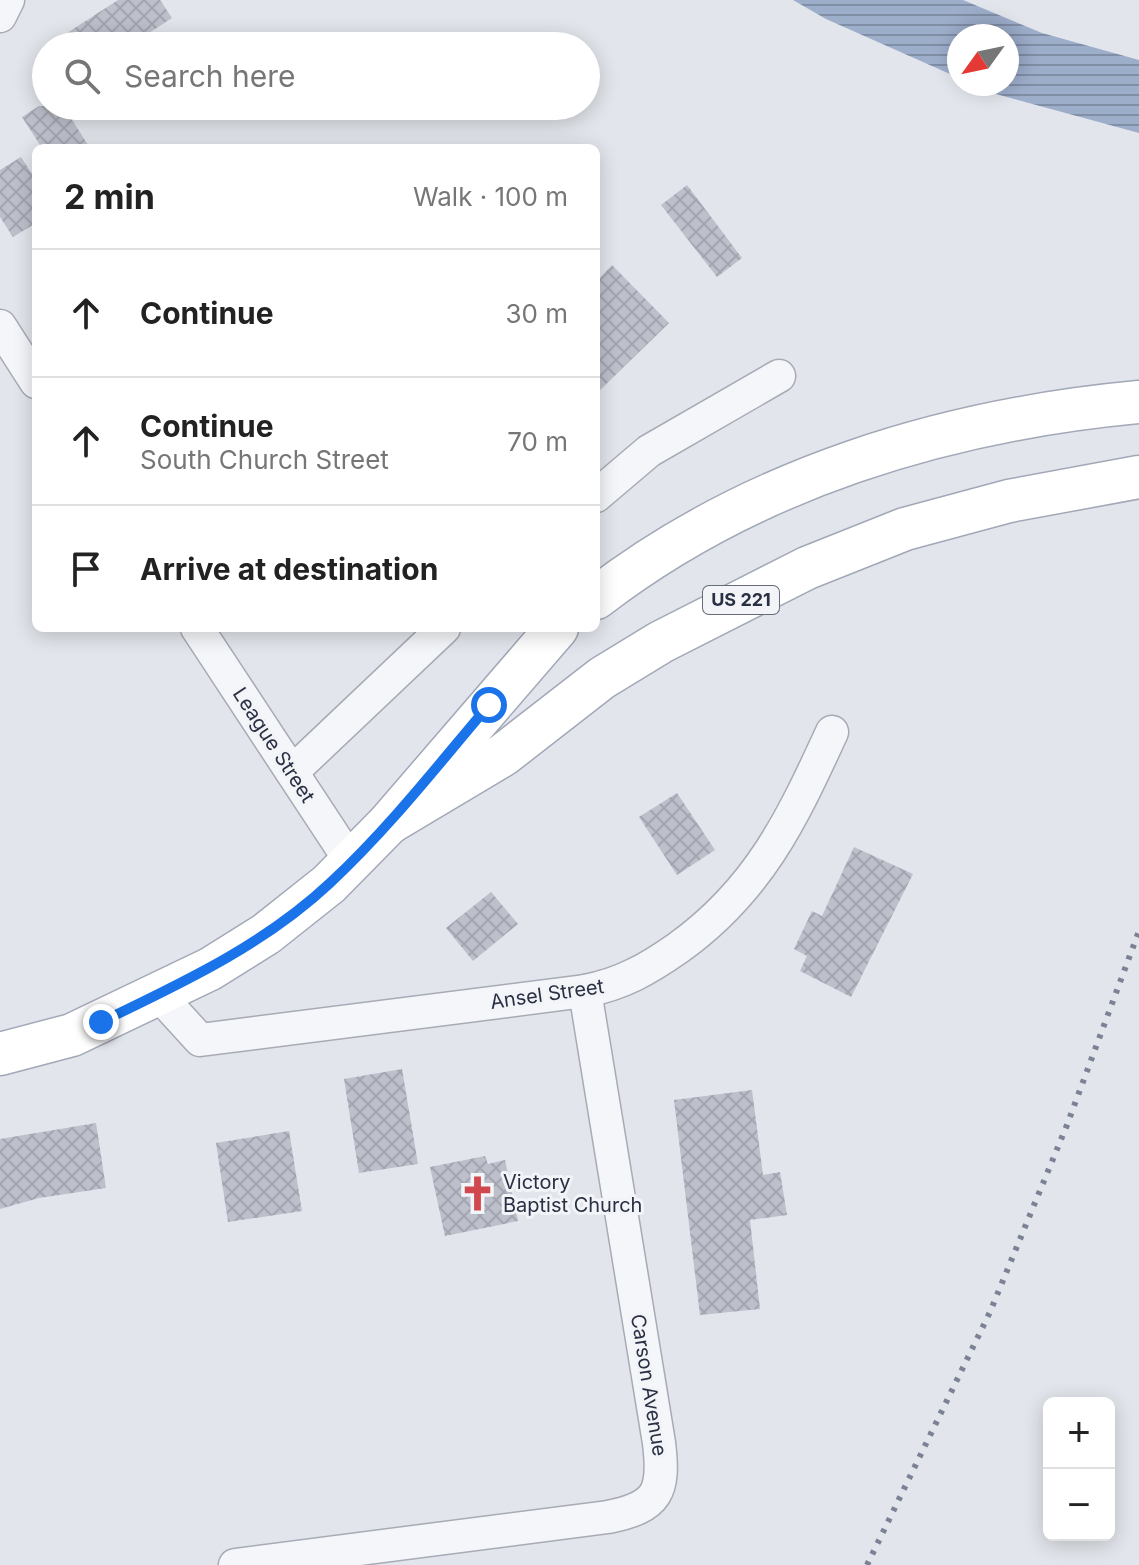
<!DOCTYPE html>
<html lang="en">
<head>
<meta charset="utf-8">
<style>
	body { margin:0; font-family:Inter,sans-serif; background:#f2f2f2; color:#222 }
	.controls { position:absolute; right:24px; bottom:24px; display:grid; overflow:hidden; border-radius:12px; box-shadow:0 4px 20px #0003 }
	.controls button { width:72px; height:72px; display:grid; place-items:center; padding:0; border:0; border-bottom:2px solid #e0e0e0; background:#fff; color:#222; font:40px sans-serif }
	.compass { position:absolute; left:947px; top:24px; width:72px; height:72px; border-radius:50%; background:#fff; box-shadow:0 4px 20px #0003; rotate:237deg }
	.stop { position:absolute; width:24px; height:24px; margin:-18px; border:6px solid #1a73e8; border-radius:50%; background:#fff }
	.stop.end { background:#1a73e8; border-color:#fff; box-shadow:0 2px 8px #0008 }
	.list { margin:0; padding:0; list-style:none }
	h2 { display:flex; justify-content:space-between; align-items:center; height:104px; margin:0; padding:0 32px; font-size:34px }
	h2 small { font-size:26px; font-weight:400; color:#767676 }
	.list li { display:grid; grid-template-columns:52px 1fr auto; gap:24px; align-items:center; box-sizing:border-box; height:128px; padding:0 32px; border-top:2px solid #e0e0e0 }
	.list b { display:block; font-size:30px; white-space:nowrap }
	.list p { margin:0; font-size:26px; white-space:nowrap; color:#767676 }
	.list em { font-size:26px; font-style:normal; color:#767676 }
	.icon { flex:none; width:44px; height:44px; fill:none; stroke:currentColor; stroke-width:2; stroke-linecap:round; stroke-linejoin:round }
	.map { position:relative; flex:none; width:1139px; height:1565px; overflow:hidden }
	.search { position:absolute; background:#fff; box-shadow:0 4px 20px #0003; left:32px; top:32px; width:568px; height:88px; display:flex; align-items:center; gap:20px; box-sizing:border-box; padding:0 28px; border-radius:44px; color:#767676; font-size:30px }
	.panel { position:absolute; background:#fff; box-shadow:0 4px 20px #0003; left:32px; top:144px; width:568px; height:488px; border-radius:12px }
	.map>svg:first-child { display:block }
	.water { fill:url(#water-rules) }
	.building { fill:url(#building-cross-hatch) }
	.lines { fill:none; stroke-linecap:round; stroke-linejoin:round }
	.minor-casing { stroke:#a7abb5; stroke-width:35 }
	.major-casing { stroke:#a2a8b7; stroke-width:45 }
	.minor { stroke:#f5f6f9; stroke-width:32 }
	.major { stroke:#fff; stroke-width:42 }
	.rail { stroke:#7c8295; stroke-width:6; stroke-dasharray:4 8; stroke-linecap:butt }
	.route { stroke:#1a73e8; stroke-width:10 }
	.labels { text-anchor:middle; stroke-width:6; stroke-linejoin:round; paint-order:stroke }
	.shield { fill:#f2f4f8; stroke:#666b79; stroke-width:2 }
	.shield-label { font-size:18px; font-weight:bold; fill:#2a3043 }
	.street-label { font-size:20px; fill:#2a3043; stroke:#f2f4f8 }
	.poi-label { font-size:20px; fill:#2a3043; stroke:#f2f4f8; text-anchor:start }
</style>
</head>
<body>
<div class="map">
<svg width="1139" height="1565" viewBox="0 0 1139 1565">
	<defs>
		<pattern id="water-rules" width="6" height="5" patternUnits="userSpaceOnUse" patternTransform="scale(2)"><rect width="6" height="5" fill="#9daecb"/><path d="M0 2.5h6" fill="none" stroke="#808ea6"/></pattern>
		<pattern id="building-cross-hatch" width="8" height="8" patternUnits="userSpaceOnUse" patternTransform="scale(2)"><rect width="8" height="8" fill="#bdc0cb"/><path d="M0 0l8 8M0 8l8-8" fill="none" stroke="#a3a5b0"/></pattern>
	</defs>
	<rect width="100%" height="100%" fill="#e2e5eb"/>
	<path class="water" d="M793,0H963L1042,33L1139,60V133L996,94L973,84H1007V36H959V78L826,19Z"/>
	<g class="building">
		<path d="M118,0H160L172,18L129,46H47Z"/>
		<path d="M39,106H63L90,148H42L22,117Z"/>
		<path d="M21,157L36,180V223L13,237L0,217V170Z"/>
		<path d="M687,185L742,258L717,277L661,205Z"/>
		<path d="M612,265L669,323L596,394V282Z"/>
		<path d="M677,793L715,850L677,875L639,817Z"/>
		<path d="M854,847L913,874L851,997L800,971L807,956L794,949L812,911L822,916Z"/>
		<path d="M491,892L518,924L473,961L446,928Z"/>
		<path d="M402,1069L418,1164L359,1173L344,1079Z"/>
		<path d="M752,1090L763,1175L780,1172L787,1215L750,1220L760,1309L700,1315L674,1100Z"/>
		<path d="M96,1123L106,1188L39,1198L0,1209V1139Z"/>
		<path d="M289,1131L302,1211L228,1222L216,1143Z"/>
		<path d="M485,1156L488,1164L505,1160L518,1221L445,1236L430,1167Z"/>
	</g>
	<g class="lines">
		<defs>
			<g id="minor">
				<path d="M0,16L8,0"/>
				<path d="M0,326L36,382"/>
				<path d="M596,496L649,451L779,376"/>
				<path d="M197,628L351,862"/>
				<path d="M292,772L444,628"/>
				<path d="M158,994L200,1040L585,991C622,984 648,969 678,948C759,890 792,819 832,732"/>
				<path d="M235,1565L608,1517C658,1507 665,1492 659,1443L585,991"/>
			</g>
			<g id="major">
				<path d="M596,598C752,478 945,420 1139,402"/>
				<path d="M389,823L503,755L602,678L661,642L807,568L905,529L1009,501L1139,477"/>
				<path d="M0,1054L72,1035L210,969L266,934L329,884L389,823L557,628"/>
			</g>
		</defs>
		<use href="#minor" class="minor-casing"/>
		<use href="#major" class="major-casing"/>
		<use href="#minor" class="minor"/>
		<use href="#major" class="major"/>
		<path class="rail" d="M867,1565L990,1312L1067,1125L1139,931"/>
	</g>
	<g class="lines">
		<path class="route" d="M101,1022C182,983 264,945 330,883C389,828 438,765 489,705"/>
	</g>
	<defs>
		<symbol id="church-bare" viewBox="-9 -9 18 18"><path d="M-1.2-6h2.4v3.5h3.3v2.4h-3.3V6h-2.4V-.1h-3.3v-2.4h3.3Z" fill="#d0474d" stroke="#f2f4f8" stroke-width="2.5" paint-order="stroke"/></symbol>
	</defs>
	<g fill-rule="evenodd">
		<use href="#church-bare" x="452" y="1168" width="51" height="51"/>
	</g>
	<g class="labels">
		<rect class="shield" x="703" y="586" width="76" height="28" rx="6"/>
		<g class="shield-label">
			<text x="741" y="606">US 221</text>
		</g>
		<g class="street-label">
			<text transform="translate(274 745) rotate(57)" y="7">League Street</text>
			<text transform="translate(547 994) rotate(-8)" y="7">Ansel Street</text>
			<text transform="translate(649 1385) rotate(81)" y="7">Carson Avenue</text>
		</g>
		<g class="poi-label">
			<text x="503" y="1189">Victory<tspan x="503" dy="23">Baptist Church</tspan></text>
		</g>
	</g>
</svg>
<div class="controls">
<button>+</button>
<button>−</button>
</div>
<svg class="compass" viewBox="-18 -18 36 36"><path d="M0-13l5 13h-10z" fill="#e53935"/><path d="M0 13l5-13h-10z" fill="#767676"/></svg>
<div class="stop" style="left:489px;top:705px"></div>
<div class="stop end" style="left:101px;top:1022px"></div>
<div class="search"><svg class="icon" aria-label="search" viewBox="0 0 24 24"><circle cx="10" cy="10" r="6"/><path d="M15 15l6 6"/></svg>Search here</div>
<section class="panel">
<h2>2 min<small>Walk · 100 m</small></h2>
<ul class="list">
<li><svg class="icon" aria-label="ahead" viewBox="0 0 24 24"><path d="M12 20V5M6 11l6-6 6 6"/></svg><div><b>Continue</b></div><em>30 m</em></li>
<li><svg class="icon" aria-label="ahead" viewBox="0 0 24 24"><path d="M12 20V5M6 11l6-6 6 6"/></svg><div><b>Continue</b><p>South Church Street</p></div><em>70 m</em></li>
<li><svg class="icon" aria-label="arrive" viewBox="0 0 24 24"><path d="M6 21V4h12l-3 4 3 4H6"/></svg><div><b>Arrive at destination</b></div></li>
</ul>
</section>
</div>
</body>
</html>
